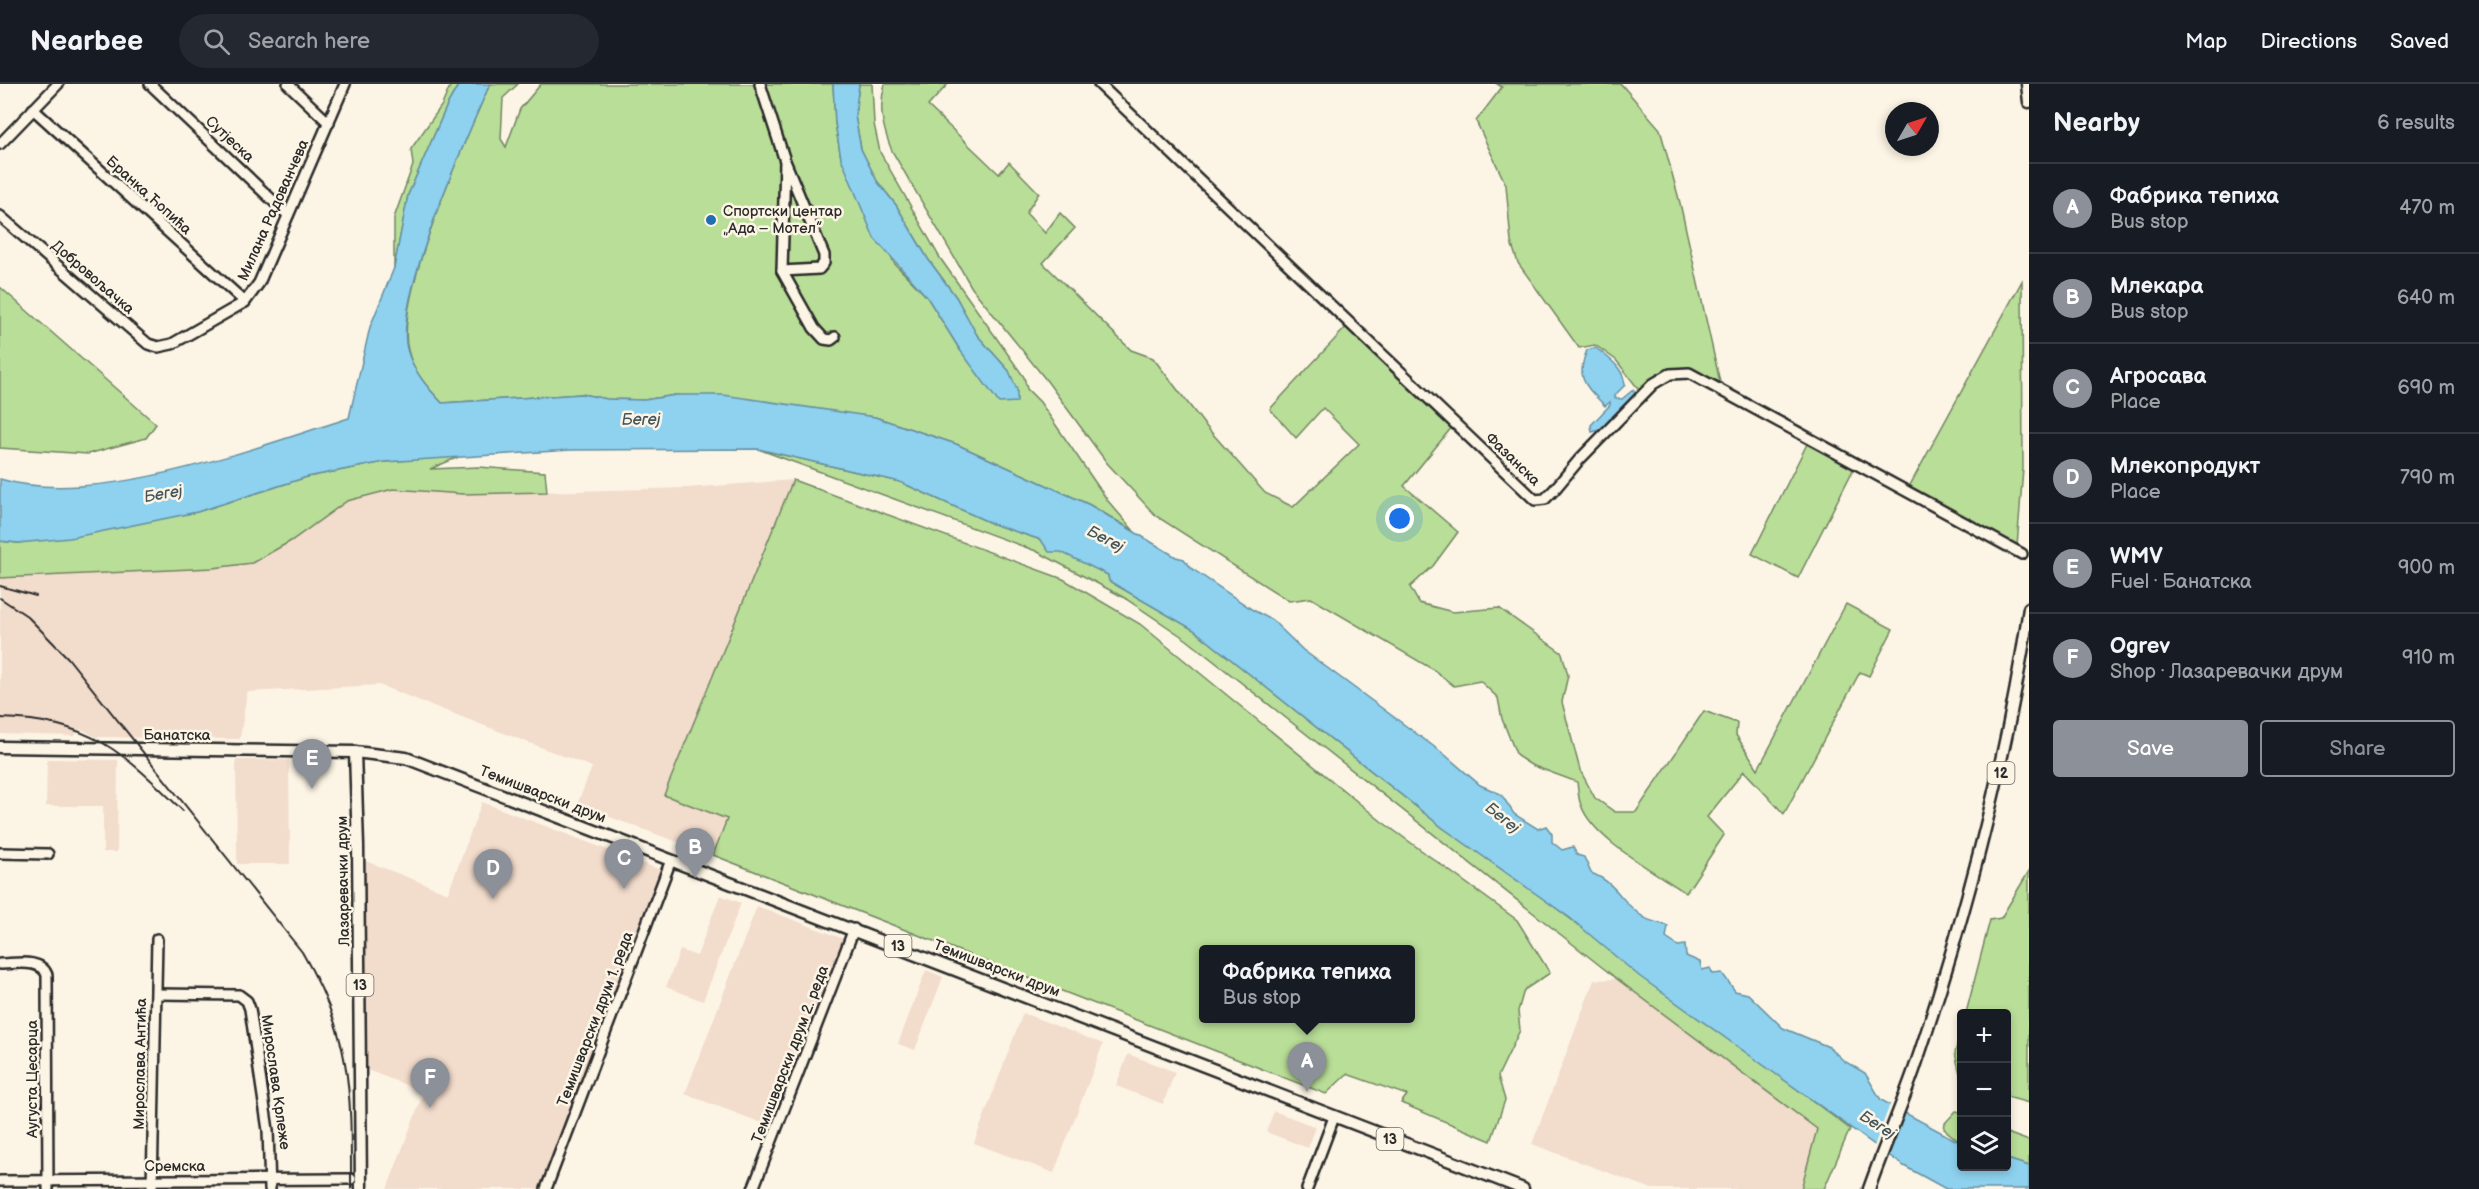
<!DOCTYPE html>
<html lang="en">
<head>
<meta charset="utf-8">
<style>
	body { margin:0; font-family:"Balsamiq Sans",sans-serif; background:#242831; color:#f1f3f6 }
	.controls { position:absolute; right:18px; bottom:18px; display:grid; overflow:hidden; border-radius:6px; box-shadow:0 3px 9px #0003 }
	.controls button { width:54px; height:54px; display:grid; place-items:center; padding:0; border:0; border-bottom:2px solid #363941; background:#171b24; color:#f1f3f6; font:30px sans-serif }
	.compass { position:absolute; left:1885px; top:18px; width:54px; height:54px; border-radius:50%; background:#171b24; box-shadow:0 3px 9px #0003; rotate:51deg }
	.you { position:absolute; left:1400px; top:435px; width:21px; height:21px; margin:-15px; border:4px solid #fff; border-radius:50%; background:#1a73e8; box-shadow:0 0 0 9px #1a73e833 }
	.badge { display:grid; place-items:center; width:39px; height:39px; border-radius:50%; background:#8c9099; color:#fff; font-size:20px; font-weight:700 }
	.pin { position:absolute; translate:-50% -50px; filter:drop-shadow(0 2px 3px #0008) }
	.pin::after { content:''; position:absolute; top:32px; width:21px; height:18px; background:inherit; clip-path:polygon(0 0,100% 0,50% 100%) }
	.popup { position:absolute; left:1199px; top:861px; width:216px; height:78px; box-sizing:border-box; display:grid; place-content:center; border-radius:6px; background:#171b24; filter:drop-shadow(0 2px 4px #0005); font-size:20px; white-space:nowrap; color:#9ea1a6 }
	.popup b { font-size:22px; color:#f1f3f6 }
	.popup::after { content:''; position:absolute; left:50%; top:100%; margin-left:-12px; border:12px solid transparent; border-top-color:#171b24 }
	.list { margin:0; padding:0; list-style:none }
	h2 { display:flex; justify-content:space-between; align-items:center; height:78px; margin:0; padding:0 24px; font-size:26px }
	h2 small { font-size:20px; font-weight:400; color:#9ea1a6 }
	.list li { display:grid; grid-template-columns:39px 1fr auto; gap:18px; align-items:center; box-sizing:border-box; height:90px; padding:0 24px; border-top:2px solid #363941 }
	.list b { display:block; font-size:22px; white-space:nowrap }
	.list p { margin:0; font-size:20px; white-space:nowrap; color:#9ea1a6 }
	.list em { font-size:20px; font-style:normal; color:#9ea1a6 }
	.actions { display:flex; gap:12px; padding:18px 24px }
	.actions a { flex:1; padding:14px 0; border:2px solid #8c9099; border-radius:6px; text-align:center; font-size:21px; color:#8c9099 }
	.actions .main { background:#8c9099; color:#fff }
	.icon { flex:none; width:33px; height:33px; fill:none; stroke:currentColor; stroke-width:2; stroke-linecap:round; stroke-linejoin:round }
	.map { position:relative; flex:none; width:2029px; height:1105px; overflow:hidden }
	header { display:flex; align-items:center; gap:36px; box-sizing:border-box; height:84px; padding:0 30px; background:#171b24; border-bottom:2px solid #363941 }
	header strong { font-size:28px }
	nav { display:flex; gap:33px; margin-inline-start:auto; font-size:21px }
	.search { width:420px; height:54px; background:#242831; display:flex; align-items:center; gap:15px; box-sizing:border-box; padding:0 21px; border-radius:33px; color:#9ea1a6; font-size:22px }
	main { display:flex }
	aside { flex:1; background:#171b24 }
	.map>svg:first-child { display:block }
	.built { fill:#f2dccc }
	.green { fill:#b9de98; stroke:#728462; stroke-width:1.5; fill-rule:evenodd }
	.water { fill:#8ed2ef; stroke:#668fa1; stroke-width:1.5 }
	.pier { fill:#fcf5e5 }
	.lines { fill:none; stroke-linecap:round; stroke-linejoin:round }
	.minor-casing { stroke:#2b2b2b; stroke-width:14 }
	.major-casing { stroke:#2b2b2b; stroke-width:15 }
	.minor { stroke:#fcf5e5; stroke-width:9 }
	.major { stroke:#fcf5e5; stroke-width:10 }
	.rail { stroke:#2b2b2b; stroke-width:2 }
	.poi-dot { fill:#1f6fb2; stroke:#fcf5e5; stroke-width:2 }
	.labels { text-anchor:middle; stroke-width:5; stroke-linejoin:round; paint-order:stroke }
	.shield { fill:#fcf5e5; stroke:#6a6863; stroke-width:1.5 }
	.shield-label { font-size:14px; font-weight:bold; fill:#2b2b2b }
	.street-label { font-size:15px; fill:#2b2b2b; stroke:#fcf5e5 }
	.poi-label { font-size:15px; fill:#2b2b2b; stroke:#fcf5e5; text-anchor:start }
	.water-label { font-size:16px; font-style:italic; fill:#44555c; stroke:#fcf5e5 }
</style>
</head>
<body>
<header>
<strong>Nearbee</strong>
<div class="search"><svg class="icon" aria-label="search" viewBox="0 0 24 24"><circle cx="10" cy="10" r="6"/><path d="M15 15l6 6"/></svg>Search here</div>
<nav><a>Map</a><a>Directions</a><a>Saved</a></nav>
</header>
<main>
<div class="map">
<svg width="2029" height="1105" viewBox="0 0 2029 1105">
	<rect width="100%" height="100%" fill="#fcf5e5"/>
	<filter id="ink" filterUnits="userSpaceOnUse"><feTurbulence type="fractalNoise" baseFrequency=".0167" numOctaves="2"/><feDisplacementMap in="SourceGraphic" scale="12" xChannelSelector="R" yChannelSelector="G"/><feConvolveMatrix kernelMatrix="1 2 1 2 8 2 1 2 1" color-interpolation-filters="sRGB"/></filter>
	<g filter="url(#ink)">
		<g class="built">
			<path d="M793,396L664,710L727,735L713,771L577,721L592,683L379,601L247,608L240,655L96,653L81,645L74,652L0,650V494L213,484L252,479L291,457L347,417L393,405L463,410L686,404Z"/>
			<path d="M47,675L118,676L117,768H103V722H46Z"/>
			<path d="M236,676H289L290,780H237Z"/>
			<path d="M482,718L663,787L543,1105H387L424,1008L362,984L363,776L448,809Z"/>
			<path d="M720,811L741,819L703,917L666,903L680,866L697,872Z"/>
			<path d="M757,822L844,855L773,1043L685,1010Z"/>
			<path d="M926,886L943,893L915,966L898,960Z"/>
			<path d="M1617,895L1818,1045L1801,1105H1652L1532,1060L1594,896Z"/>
			<path d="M1023,929L1103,960L1054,1089L974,1059Z"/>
			<path d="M1128,970L1175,988L1163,1020L1116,1002Z"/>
			<path d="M1274,1027L1316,1043L1308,1064L1266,1048Z"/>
		</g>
		<g class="green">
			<path d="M451,0H459L448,19L408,111L394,184V134L413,81L411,65L442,21Z"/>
			<path d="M490,0H518L503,14L501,55L506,63L520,25L541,0H833L835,39L841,74L894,179L927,213L960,266L1009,287L977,251L956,213L928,175L896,121L877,97L861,65L855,32L859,0H872L874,40L880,68L940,174L1024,293L1027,305L1040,318L1108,417L1134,447L1090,421L956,360L875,333L676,311L644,316L607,315L582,310L442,319C427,303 413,288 408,266C394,214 467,52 490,0Z"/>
			<path d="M885,0H948L928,22L999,90L1009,78L1039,109L1026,129L1045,149L1060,129L1075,144L1043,179L1131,266L1153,274L1204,340L1265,409L1293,423L1359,360L1323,324L1296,354L1270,325L1348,241L1452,343L1404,402L1458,448L1433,482L1410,503L1419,519L1453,528L1499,524L1562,569L1568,591L1562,618L1580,686L1595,714L1615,728H1636L1704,627L1737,639L1736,651L1758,685L1846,520L1893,545L1869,592L1860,588L1784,730L1744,687L1707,733L1724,751L1686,809C1656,788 1593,756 1581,721C1578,714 1578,705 1577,698L1531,681L1517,672L1502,635L1498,614L1480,597L1454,602L1434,586L1311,514L1289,517L1156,432L1107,379L1047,297L972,204L892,67C883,45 878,24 885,0Z"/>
			<path d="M1497,0H1621L1660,45L1680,119L1720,298C1678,281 1677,282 1640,307L1616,276L1595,261L1579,264L1518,179L1511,158L1506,101L1476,37L1502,3Z"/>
			<path d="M2022,197L2023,384L2017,463L1909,403Z"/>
			<path d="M0,203L156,340L146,354L88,370L0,364Z"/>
			<path d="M1809,356L1854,384L1798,494L1752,470Z"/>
			<path d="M758,365L900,398L993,440L1041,456L1108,491L1109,497L1194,546L1443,744L1520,797L1850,1045L1824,1105H1801L1817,1045L1617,895L1187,556L1123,513L1036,467Z"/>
			<path d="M461,372L430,385L479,383L545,388L547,408L463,410L393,405L347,417L291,457L252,479L213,484L0,494V457L18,459L197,428L307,393L384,378Z"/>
			<path d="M793,396L1063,495L1140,540L1381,737L1517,836L1550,889L1524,906L1518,927L1520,946L1498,992L1505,1016L1491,1057L1401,1019L1407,1011L1347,990L1326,1010L713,771L727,735L664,711ZM1204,866H1410V934H1204Z"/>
			<path d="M2029,787V1019L2007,1013L2006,930L1966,929L1990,836L2001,834Z"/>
			<path d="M1961,946V994L1955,969Z"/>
			<path d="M1956,1027L1961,1028V1059L1944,1045L1945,1039Z"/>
			<path d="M2007,1049L2029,1057V1082L2007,1075Z"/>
		</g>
		<g class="water">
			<path d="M459,0H490C467,52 394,214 407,265C413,287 427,303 442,319L582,310L607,315L644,316L676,311H723L875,333L956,360L1090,421L1176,473L1184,475L1191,484L1253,526L1272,536L1303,566L1444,670L1480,701L1501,710L1514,730L1538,745L1546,742L1552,750V758L1562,766L1573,763L1577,771L1584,773L1591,789C1618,799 1622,821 1645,834C1651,838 1661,839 1668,842L1666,854L1678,862L1685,861L1686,872L1700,878L1702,886L1710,884L1713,890L1722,889L1735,907L1748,910L1783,944L1829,963L1844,977L1865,989L1881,1016L1961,1059L1962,1082H2006L2007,1075L2029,1082V1105H1946L1904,1082L1639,892L1570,834L1443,744L1194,546L1109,497L1108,491L1061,468H1049L1041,456L993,440L900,398L758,365L571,366L384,378L307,393L197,428L70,454L18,459L0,457V395C97,424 253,364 349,334L370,243L394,184L408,111L448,19Z"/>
			<path d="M833,0H859L855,32L861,65L877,97L896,121L928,175L956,213L977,251L1009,287L1017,306V318L999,319L960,266L927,213L874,154L841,74L835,39Z"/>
			<path d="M1596,264C1610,275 1623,283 1625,301L1615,311V314L1622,315L1633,306L1636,309L1632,320L1599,346L1592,348L1591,341L1610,321V318L1605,322C1585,301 1575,295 1587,266Z"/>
		</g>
		<path class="pier" d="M1891,1018L1905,1024L1886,1073L1873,1065Z"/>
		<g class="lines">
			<defs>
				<g id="minor">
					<path d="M150,0L288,131"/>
					<path d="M288,0L329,39"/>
					<path d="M760,0L785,77L824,171V179L819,185L782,187L785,77"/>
					<path d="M1099,0L1535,416L1545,415L1554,406L1579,376L1653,300L1670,290L1689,289L2022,470"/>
					<path d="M33,25L245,218"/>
					<path d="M0,60L58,0"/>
					<path d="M0,132L148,260L158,263L172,260L245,218L259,199L345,0"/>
					<path d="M782,187L814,244L824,255L831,256L835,253"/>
					<path d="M0,769L48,770"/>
					<path d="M0,880C15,880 41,874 47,891L48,1105"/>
					<path d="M157,910L239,911L247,917L250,925L268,1046L270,1105"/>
					<path d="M0,1097L351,1095"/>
					<path d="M152,1105L157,855"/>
					<path d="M546,1105L671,776"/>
					<path d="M753,1105L854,845"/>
					<path d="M1307,1105L1334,1033"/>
				</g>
				<g id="major">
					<path d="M2027,0L2029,18"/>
					<path d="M0,663L355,668L406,674L1523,1105"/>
					<path d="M355,668L358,762L361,1105"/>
					<path d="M1869,1105C1883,1065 1900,1026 1914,986C1965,835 2006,682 2029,524"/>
				</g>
			</defs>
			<use href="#minor" class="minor-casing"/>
			<use href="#major" class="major-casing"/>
			<use href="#minor" class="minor"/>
			<use href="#major" class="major"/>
			<g class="rail">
				<path d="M0,502L36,512"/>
				<path d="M0,514L27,532L68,574L302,868C353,955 351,1008 351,1105"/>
				<path d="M0,634C90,636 122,667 183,727"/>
			</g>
		</g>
	</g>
	<circle class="poi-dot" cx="711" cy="136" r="6"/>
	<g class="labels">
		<g class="shield">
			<rect x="1987.5" y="678" width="27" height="22" rx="4.5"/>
			<rect x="884.5" y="851" width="27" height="22" rx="4.5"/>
			<rect x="346.5" y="890" width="27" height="22" rx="4.5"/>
			<rect x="1376.5" y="1044" width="27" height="22" rx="4.5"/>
		</g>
		<g class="shield-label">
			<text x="2001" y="694">12</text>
			<text x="898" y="867">13</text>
			<text x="360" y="906">13</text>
			<text x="1390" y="1060">13</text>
		</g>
		<g class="street-label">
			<text transform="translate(230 55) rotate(43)" y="5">Сутјеска</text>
			<text transform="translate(149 111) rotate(42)" y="5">Бранка Ћопића</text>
			<text transform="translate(273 126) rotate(-66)" y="5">Милана Радованчева</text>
			<text transform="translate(93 193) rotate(41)" y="5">Добровољачка</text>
			<text transform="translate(1513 375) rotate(44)" y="5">Фазанска</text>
			<text x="177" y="656">Банатска</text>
			<text transform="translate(543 710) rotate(21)" y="5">Темишварски друм</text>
			<text transform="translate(343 797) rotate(-91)" y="5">Лазаревачки друм</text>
			<text transform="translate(997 884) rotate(21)" y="5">Темишварски друм</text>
			<text transform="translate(595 935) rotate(-69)" y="5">Темишварски друм 1. реда</text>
			<text transform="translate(790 970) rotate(-69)" y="5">Темишварски друм 2. реда</text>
			<text transform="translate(140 980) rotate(-89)" y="5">Мирослава Антића</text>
			<text transform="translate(32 995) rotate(-90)" y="5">Аугуста Цесарца</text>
			<text transform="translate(276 998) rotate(82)" y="5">Мирослава Крлеже</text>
			<text x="175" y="1087">Сремска</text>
		</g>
		<g class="poi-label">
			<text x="723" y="132">Спортски центар<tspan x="723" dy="17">„Ада – Мотел”</tspan></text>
		</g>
		<g class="water-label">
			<text x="641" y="341">Бегеј</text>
			<text transform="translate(163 409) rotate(-10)" y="6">Бегеј</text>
			<text transform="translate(1106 454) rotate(28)" y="6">Бегеј</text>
			<text transform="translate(1503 733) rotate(39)" y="6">Бегеј</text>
			<text transform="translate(1878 1040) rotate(33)" y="6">Бегеј</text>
		</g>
	</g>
</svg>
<div class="controls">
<button>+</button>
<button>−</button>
<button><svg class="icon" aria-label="layers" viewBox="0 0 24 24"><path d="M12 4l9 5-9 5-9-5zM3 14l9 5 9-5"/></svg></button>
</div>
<svg class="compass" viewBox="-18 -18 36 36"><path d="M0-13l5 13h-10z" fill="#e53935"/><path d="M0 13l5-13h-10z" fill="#9ea1a6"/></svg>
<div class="you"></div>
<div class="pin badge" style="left:1307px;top:1008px">A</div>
<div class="popup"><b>Фабрика тепиха</b>Bus stop</div>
<div class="pin badge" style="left:695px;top:794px">B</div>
<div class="pin badge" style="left:624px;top:805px">C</div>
<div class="pin badge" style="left:493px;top:815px">D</div>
<div class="pin badge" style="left:312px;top:705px">E</div>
<div class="pin badge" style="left:430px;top:1024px">F</div>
</div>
<aside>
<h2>Nearby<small>6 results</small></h2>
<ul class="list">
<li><span class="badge">A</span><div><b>Фабрика тепиха</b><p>Bus stop</p></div><em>470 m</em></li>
<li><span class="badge">B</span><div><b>Млекара</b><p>Bus stop</p></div><em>640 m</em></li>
<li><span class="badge">C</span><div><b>Агросава</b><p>Place</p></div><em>690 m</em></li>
<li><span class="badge">D</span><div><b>Млекопродукт</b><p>Place</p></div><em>790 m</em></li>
<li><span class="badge">E</span><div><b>WMV</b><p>Fuel · Банатска</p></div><em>900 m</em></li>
<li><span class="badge">F</span><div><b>Ogrev</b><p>Shop · Лазаревачки друм</p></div><em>910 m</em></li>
</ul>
<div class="actions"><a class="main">Save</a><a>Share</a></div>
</aside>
</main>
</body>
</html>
